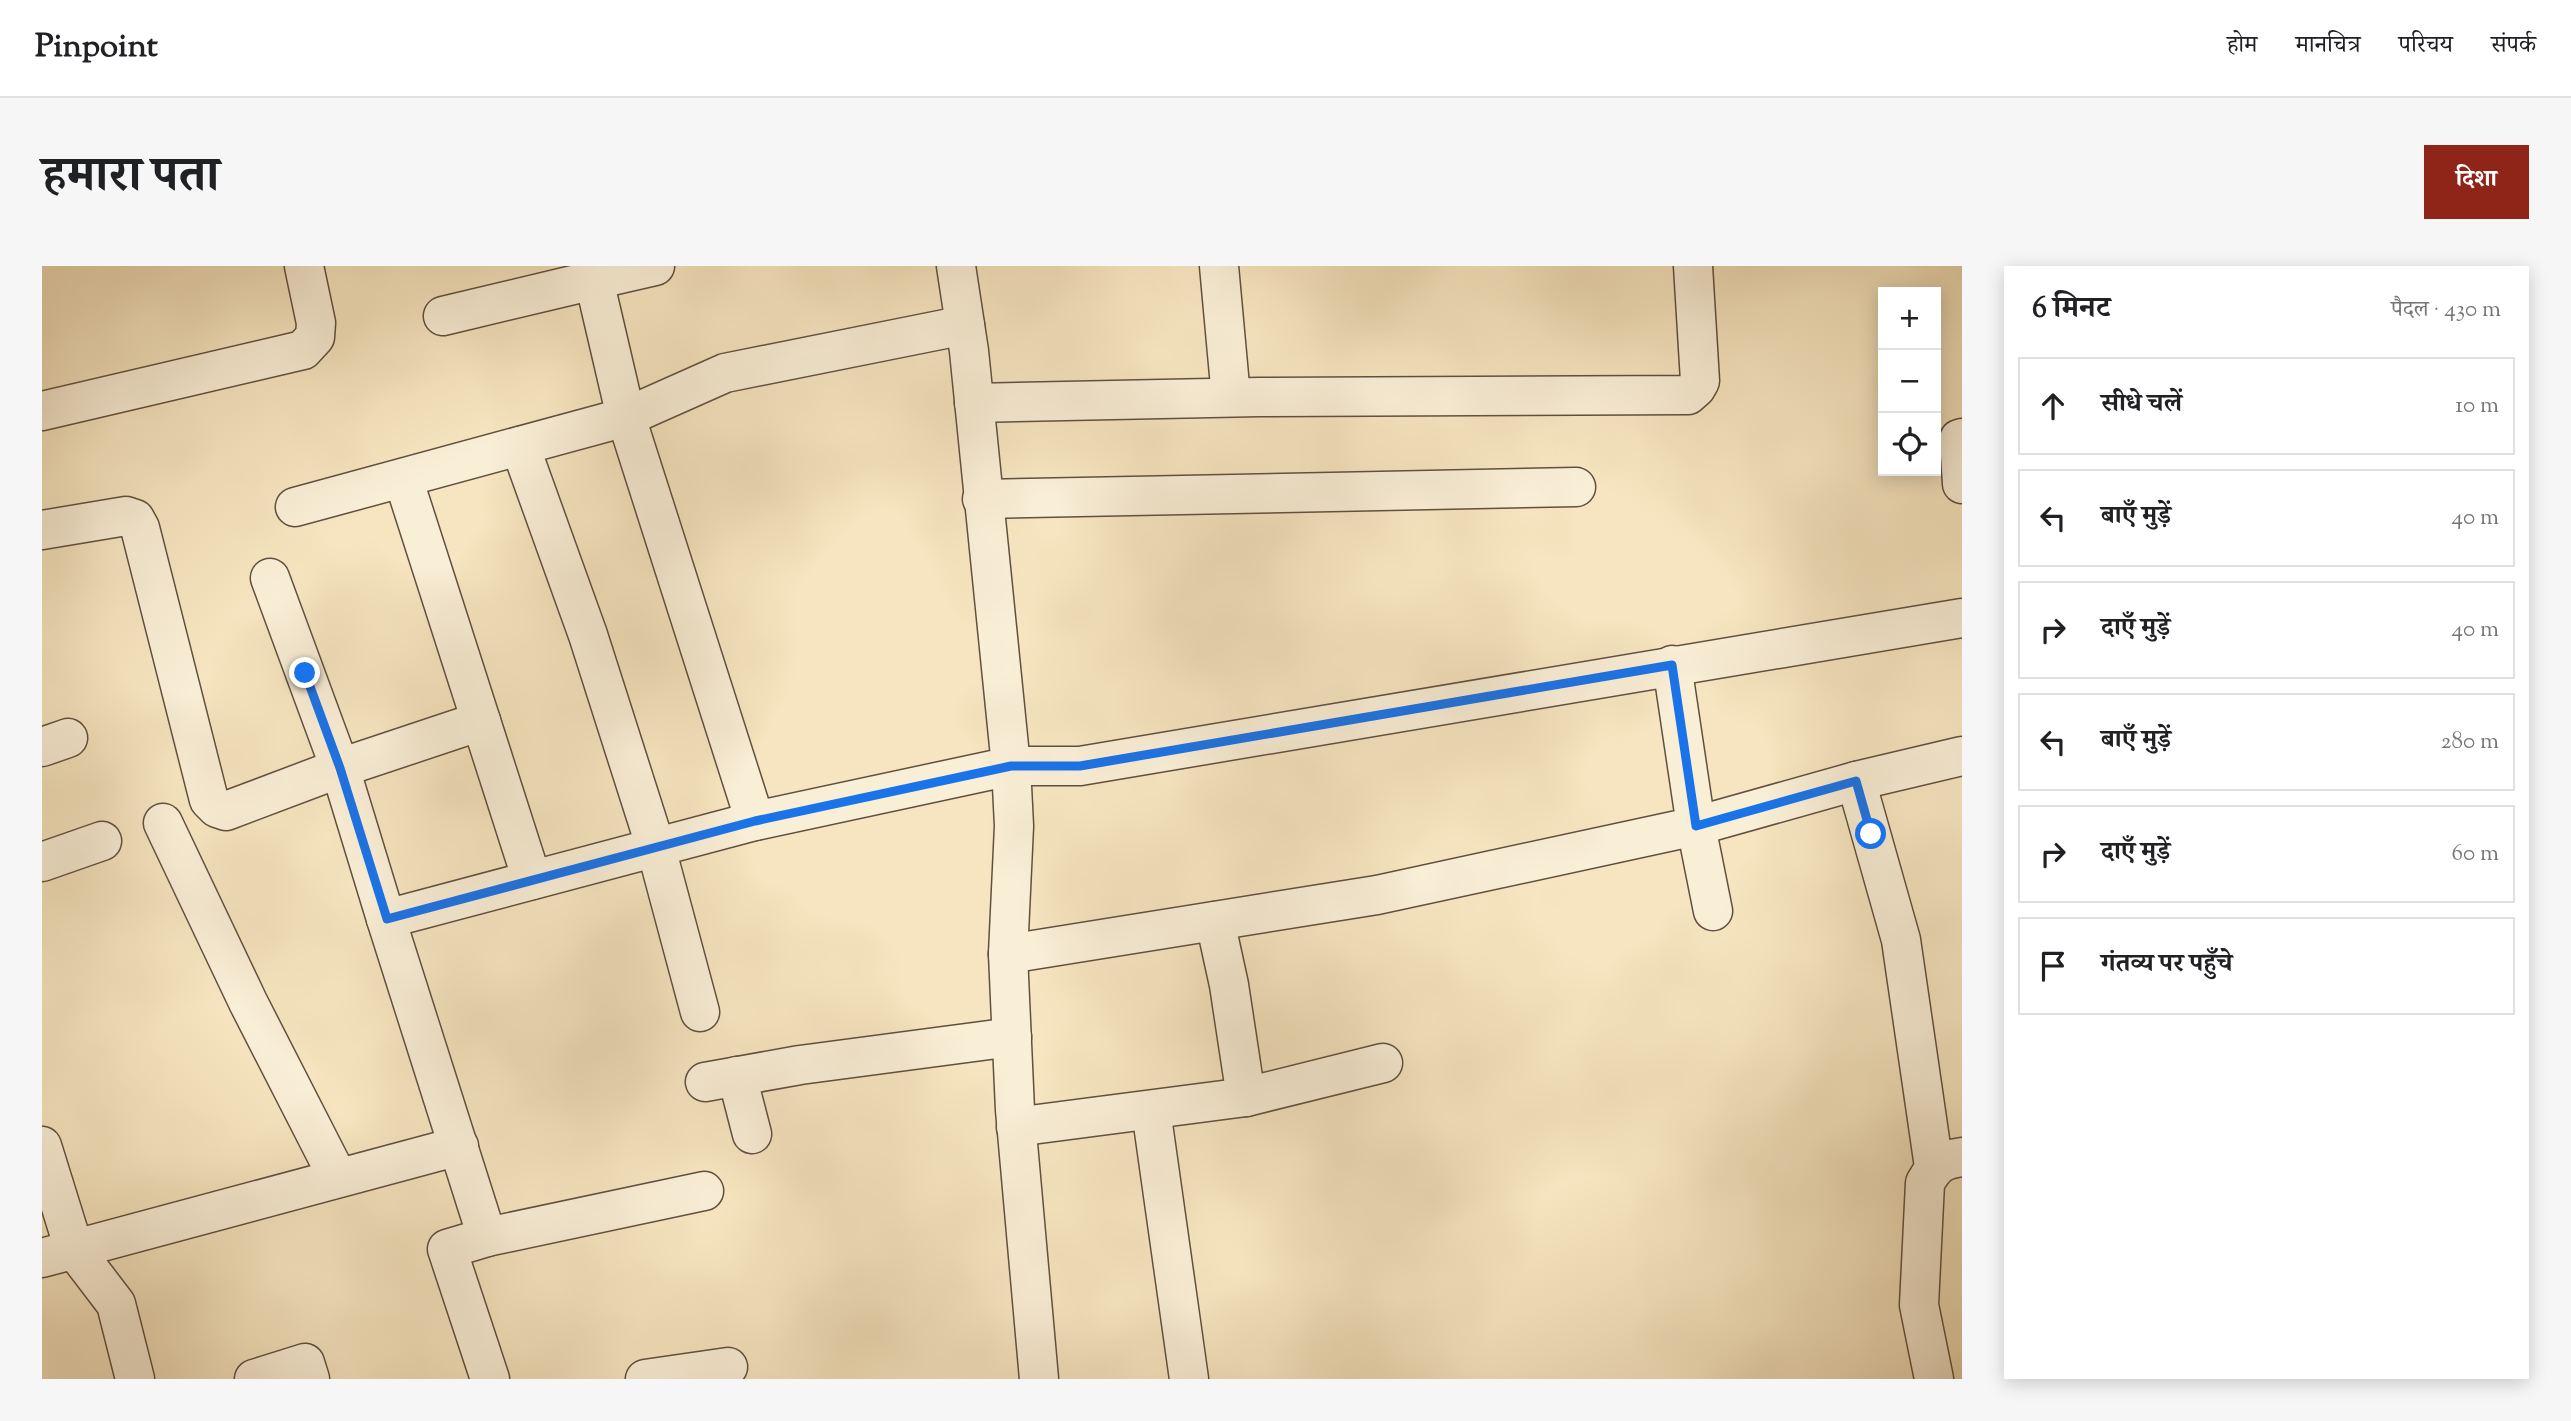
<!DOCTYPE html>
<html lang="hi">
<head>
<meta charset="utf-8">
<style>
	body { margin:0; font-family:"Sorts Mill Goudy","Noto Serif Devanagari",serif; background:#f6f6f6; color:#202124 }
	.controls { position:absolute; right:21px; top:21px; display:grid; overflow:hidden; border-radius:0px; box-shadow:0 4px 18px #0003 }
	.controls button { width:63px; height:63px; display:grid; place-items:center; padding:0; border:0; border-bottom:2px solid #e0e0e0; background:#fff; color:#202124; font:35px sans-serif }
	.stop { position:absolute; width:21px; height:21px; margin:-16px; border:5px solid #1a73e8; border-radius:50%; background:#fff }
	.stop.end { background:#1a73e8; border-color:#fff; box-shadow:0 2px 7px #0008 }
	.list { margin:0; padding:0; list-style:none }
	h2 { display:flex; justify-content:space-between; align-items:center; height:91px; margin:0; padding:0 28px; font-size:30px }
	h2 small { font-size:23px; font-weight:400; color:#757577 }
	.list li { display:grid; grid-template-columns:46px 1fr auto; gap:21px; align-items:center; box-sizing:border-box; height:98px; margin:0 14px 14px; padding:0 14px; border:2px solid #e0e0e0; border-radius:0px }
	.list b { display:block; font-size:26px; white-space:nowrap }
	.list em { font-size:23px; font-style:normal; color:#757577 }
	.icon { flex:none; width:38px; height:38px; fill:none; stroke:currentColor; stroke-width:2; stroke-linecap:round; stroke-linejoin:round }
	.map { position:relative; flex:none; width:1920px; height:1113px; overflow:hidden; border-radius:0px }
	header { display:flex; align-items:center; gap:42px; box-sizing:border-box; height:98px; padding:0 35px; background:#fff; border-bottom:2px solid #e0e0e0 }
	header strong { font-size:33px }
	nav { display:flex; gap:38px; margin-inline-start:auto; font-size:24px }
	.intro { display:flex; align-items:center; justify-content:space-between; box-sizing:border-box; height:168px; padding:0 42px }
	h1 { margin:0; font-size:49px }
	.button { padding:18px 32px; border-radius:0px; background:#8f2418; color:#fff; font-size:24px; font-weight:700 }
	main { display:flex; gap:42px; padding:0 42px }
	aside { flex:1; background:#fff; border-radius:0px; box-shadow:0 4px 18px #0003 }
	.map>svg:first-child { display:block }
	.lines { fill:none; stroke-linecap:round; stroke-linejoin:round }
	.minor-casing { stroke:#615040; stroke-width:41 }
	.minor { stroke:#f9eed6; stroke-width:38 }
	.route { stroke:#1a73e8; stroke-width:9 }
</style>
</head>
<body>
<header>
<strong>Pinpoint</strong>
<nav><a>होम</a><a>मानचित्र</a><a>परिचय</a><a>संपर्क</a></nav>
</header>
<div class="intro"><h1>हमारा पता</h1><a class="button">दिशा</a></div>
<main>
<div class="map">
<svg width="1920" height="1113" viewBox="0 0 1920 1113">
	<rect width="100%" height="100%" fill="#f6e5c0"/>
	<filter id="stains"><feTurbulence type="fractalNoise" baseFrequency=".00286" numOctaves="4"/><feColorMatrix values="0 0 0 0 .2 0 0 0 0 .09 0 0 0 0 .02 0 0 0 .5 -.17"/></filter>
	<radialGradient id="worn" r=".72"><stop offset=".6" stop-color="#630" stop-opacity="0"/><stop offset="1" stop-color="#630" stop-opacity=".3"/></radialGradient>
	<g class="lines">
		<defs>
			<g id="minor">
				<path d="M613,0L552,14L584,151L713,555L969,500H1038L1920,352"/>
				<path d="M914,0L927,85L969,500L972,560L966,688L973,844L997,1113"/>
				<path d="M1177,0L1189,131"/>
				<path d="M401,50L552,14L549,0"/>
				<path d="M932,137L1217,131L1646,129L1654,122L1658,115L1651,0"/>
				<path d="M0,145L261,84L273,71L274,57L262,0"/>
				<path d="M1920,172L1917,173L1920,218"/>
				<path d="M478,180L546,369L614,582L658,746"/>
				<path d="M361,212L490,614"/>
				<path d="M940,233L1534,221"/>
				<path d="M253,241L584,151L683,107L923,59"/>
				<path d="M0,264L84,250L93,253L98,262L167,534L175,542L184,545L298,502L439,455"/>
				<path d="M228,312L298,502L344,653"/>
				<path d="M0,481L26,472"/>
				<path d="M1814,515L1859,674L1892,901"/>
				<path d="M121,557L206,736L296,912"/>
				<path d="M0,596L60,575"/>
				<path d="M1671,645L1654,560L1814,515L1920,490"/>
				<path d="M1173,655L1187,719L1204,831"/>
				<path d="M966,688L1335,629L1654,560L1630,399"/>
				<path d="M695,810L710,868"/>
				<path d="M663,816L758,799L970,771"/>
				<path d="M1109,844L1147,1113"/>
				<path d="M974,861L1204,831L1341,797"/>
				<path d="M0,880L32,983L74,1038L93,1113"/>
				<path d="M662,925L445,971L344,653L713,555"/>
				<path d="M445,971L405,983L448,1113"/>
				<path d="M0,992L417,880"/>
				<path d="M212,1113L263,1097L268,1113"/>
				<path d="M603,1113L686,1101"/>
				<path d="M1892,1113L1877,1039L1883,917C1893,899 1899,894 1920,891"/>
			</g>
		</defs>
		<use href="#minor" class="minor-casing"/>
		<use href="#minor" class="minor"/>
	</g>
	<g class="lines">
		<path class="route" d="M263,407L298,502L345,653L713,555L969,500H1038L1630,399L1654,560L1814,515L1829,568"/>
	</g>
	<rect width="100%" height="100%" filter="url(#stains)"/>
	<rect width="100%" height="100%" fill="url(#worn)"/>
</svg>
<div class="controls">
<button>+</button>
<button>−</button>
<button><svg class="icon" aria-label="locate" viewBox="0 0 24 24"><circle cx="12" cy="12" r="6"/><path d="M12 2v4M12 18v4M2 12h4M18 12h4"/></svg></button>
</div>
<div class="stop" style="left:1829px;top:568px"></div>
<div class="stop end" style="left:263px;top:407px"></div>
</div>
<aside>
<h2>6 मिनट<small>पैदल · 430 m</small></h2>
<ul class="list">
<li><svg class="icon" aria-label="ahead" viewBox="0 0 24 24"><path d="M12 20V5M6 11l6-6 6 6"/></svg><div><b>सीधे चलें</b></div><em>10 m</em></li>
<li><svg class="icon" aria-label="left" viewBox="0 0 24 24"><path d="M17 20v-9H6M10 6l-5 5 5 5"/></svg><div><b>बाएँ मुड़ें</b></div><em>40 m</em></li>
<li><svg class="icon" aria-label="right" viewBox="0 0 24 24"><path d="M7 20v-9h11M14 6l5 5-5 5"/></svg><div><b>दाएँ मुड़ें</b></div><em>40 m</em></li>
<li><svg class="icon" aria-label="left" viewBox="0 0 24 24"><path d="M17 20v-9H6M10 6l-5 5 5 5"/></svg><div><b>बाएँ मुड़ें</b></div><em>280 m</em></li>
<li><svg class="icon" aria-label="right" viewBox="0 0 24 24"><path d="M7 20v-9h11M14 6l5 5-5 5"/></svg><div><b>दाएँ मुड़ें</b></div><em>60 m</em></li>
<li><svg class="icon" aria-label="arrive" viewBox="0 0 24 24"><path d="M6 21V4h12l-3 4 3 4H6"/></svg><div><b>गंतव्य पर पहुँचे</b></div></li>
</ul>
</aside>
</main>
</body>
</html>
